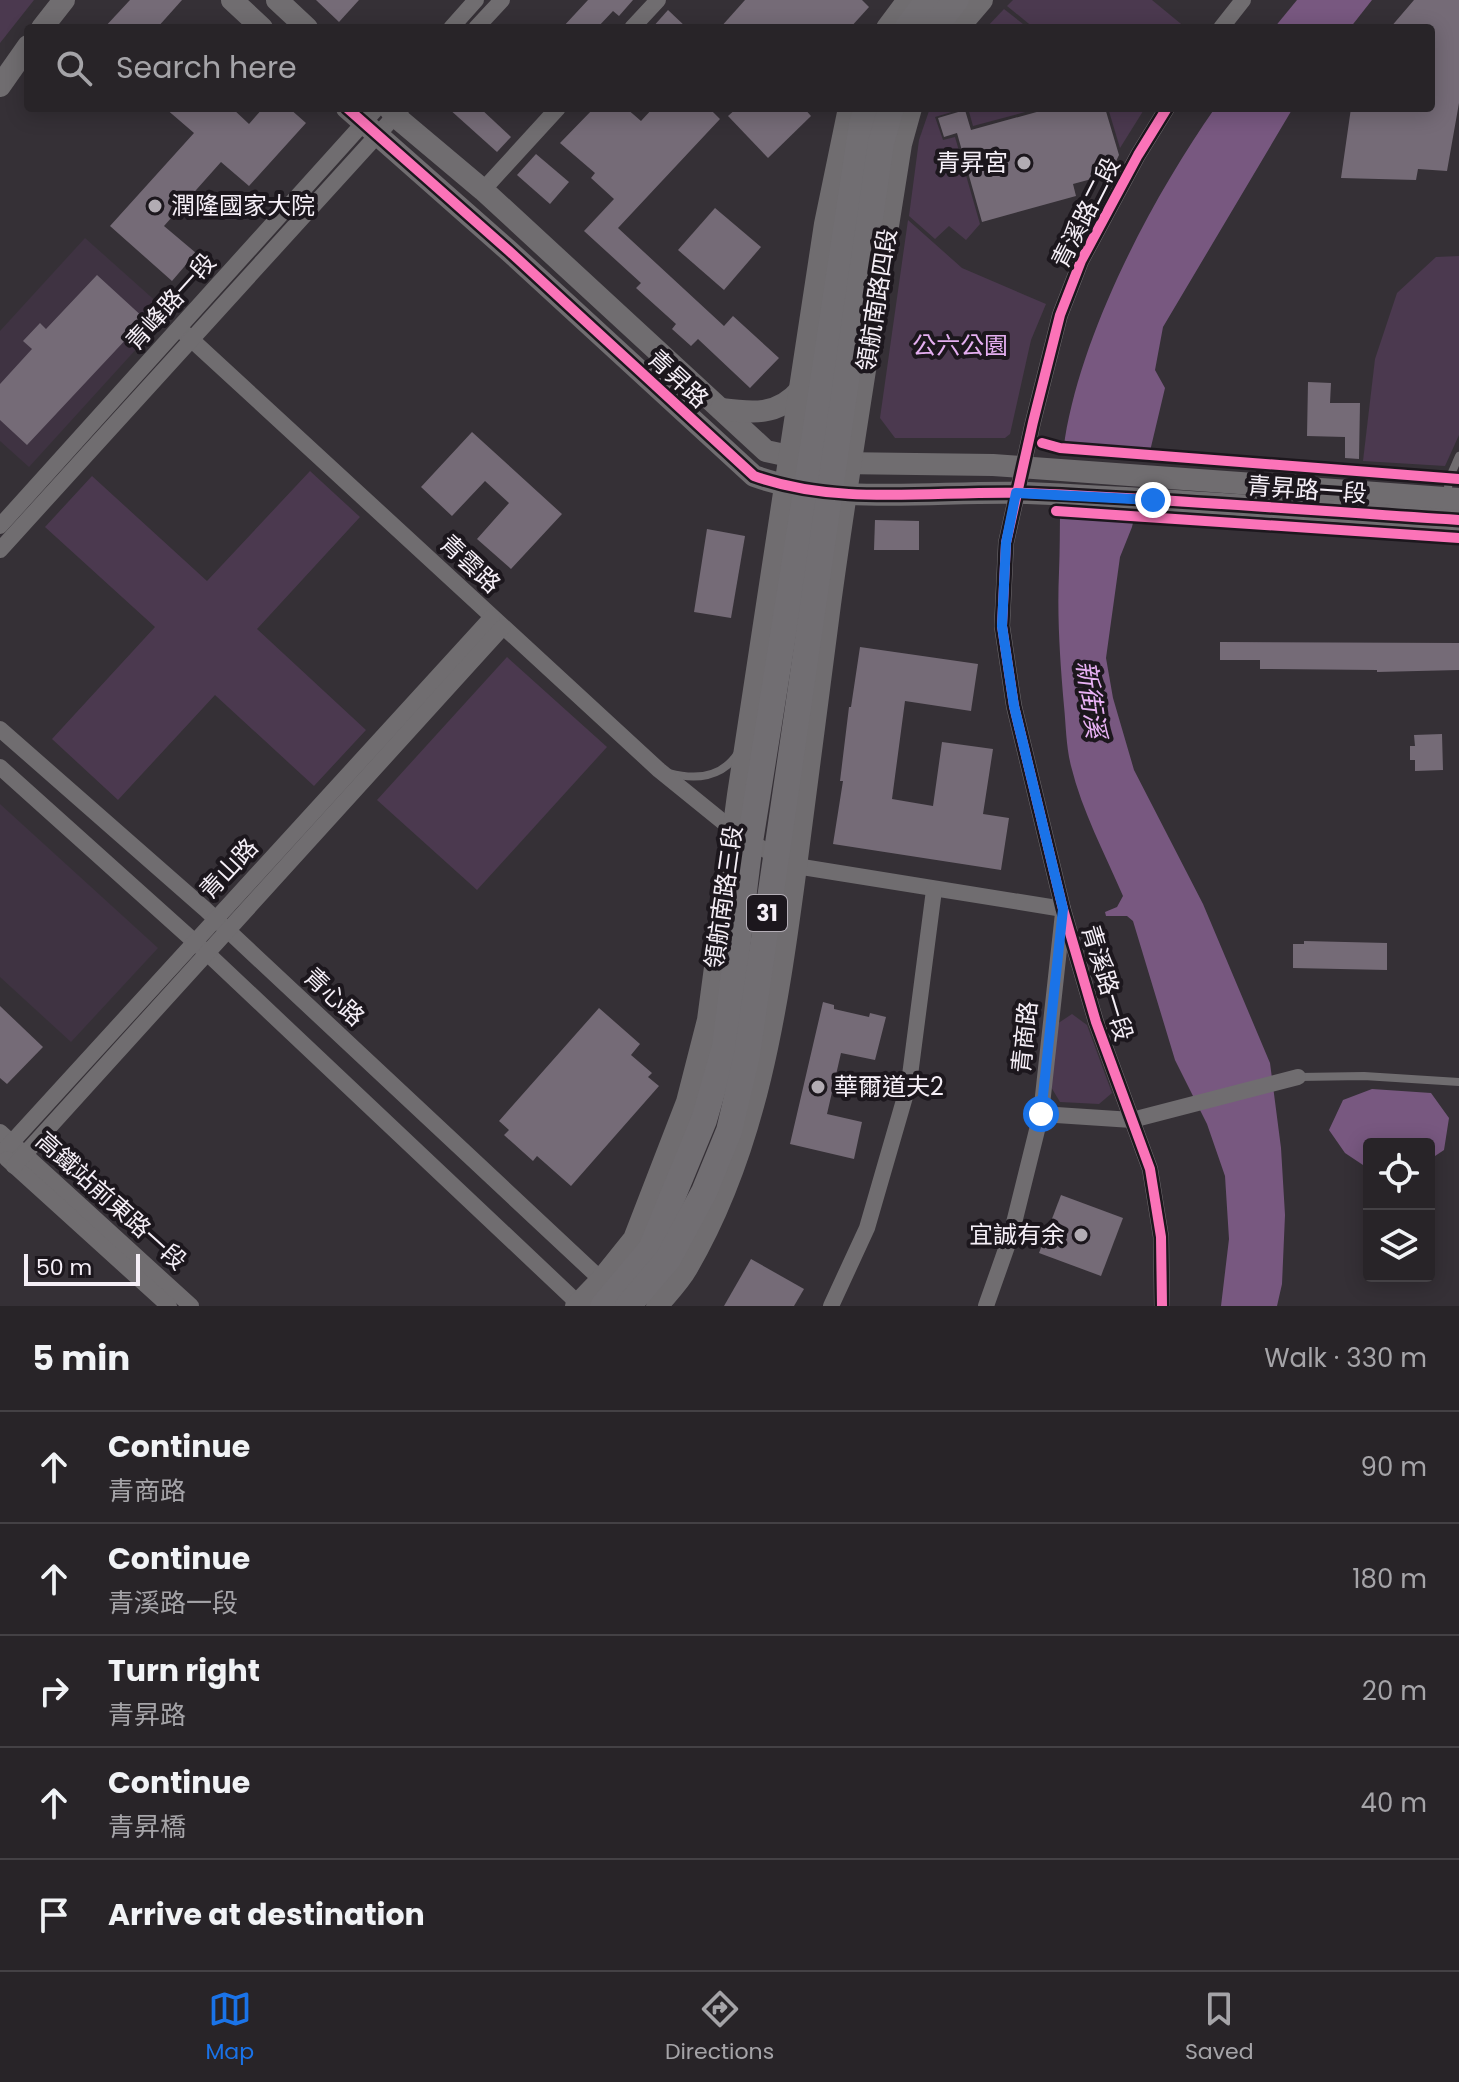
<!DOCTYPE html>
<html lang="en">
<head>
<meta charset="utf-8">
<style>
	body { margin:0; font-family:Poppins,"Noto Sans TC",sans-serif; background:#302c30; color:#f1f3f6 }
	.controls { position:absolute; right:24px; bottom:24px; display:grid; overflow:hidden; border-radius:8px; box-shadow:0 4px 20px #0003 }
	.controls button { width:72px; height:72px; display:grid; place-items:center; padding:0; border:0; border-bottom:2px solid #444145; background:#282428; color:#f1f3f6; font:40px sans-serif }
	.scale { position:absolute; left:24px; bottom:20px; width:116px; box-sizing:border-box; padding-left:8px; border:4px solid #f5eff7; border-top:0; font-size:22px; line-height:28px; white-space:nowrap; color:#f5eff7; -webkit-text-stroke:6px #1c171d; paint-order:stroke }
	.stop { position:absolute; width:24px; height:24px; margin:-18px; border:6px solid #1a73e8; border-radius:50%; background:#fff }
	.stop.end { background:#1a73e8; border-color:#fff; box-shadow:0 2px 8px #0008 }
	.list { margin:0; padding:0; list-style:none }
	h2 { display:flex; justify-content:space-between; align-items:center; height:104px; margin:0; padding:0 32px; font-size:34px }
	h2 small { font-size:26px; font-weight:400; color:#a5a4a8 }
	.list li { display:grid; grid-template-columns:52px 1fr auto; gap:24px; align-items:center; box-sizing:border-box; height:112px; padding:0 32px; border-top:2px solid #444145 }
	.list b { display:block; font-size:30px; white-space:nowrap }
	.list p { margin:0; font-size:26px; white-space:nowrap; color:#a5a4a8 }
	.list em { font-size:26px; font-style:normal; color:#a5a4a8 }
	.icon { flex:none; width:44px; height:44px; fill:none; stroke:currentColor; stroke-width:2; stroke-linecap:round; stroke-linejoin:round }
	.map { position:relative; flex:none; width:1459px; height:1306px; overflow:hidden }
	.search { position:absolute; background:#282428; box-shadow:0 4px 20px #0003; left:24px; right:24px; top:24px; height:88px; display:flex; align-items:center; gap:20px; box-sizing:border-box; padding:0 28px; border-radius:8px; color:#a5a4a8; font-size:30px }
	.sheet { height:664px; background:#282428 }
	nav { display:flex; justify-content:space-around; align-items:center; box-sizing:border-box; height:112px; border-top:2px solid #444145; background:#282428; font-size:22px; color:#a5a4a8 }
	nav a { display:grid; justify-items:center; gap:4px }
	nav .on { color:#1a73e8 }
	.map>svg:first-child { display:block }
	.built { fill:#3f3342 }
	.green { fill:#4b394f }
	.water { fill:#785880 }
	.pier { fill:#353036 }
	.building { fill:#756b77 }
	.lines { fill:none; stroke-linecap:round; stroke-linejoin:round }
	.service { stroke:#706d70; stroke-width:8 }
	.minor { stroke:#706d70; stroke-width:16 }
	.tertiary { stroke:#706d70; stroke-width:22 }
	.primary { stroke:#716e72; stroke-width:26 }
	.cycleway-casing { stroke:#1c171d; stroke-width:15 }
	.cycleway { stroke:#fb73b8; stroke-width:10 }
	.route { stroke:#1a73e8; stroke-width:10 }
	.poi-dot { fill:#b2acb3; stroke:#1c171d; stroke-width:3 }
	.labels { text-anchor:middle; stroke-width:8; stroke-linejoin:round; paint-order:stroke }
	.shield { fill:#1c171d; stroke:#b4aeb6; stroke-width:2 }
	.shield-label { font-size:22px; font-weight:bold; fill:#f5eff7 }
	.poi-label { font-size:24px; fill:#f5eff7; stroke:#1c171d; text-anchor:end }
	.street-label { font-size:24px; fill:#f5eff7; stroke:#1c171d }
	.park-label { font-size:24px; fill:#e5aff1; stroke:#1c171d }
	.water-label { font-size:26px; font-style:italic; fill:#e9b2f5; stroke:#1c171d }
</style>
</head>
<body>
<div class="map">
<svg width="1459" height="1306" viewBox="0 0 1459 1306">
	<rect width="100%" height="100%" fill="#353036"/>
	<g class="built">
		<path d="M85,238L169,313L29,467L0,441V331Z"/>
		<path d="M0,804L158,948L71,1042L0,977Z"/>
	</g>
	<g class="green">
		<path d="M0,0H34L0,43Z"/>
		<path d="M1013,0H1152L1186,28H1034L1007,6Z"/>
		<path d="M1004,9L1028,28H986Z"/>
		<path d="M930,108H965L935,117L943,140L955,137L980,224L966,240L949,226L935,239L909,216L919,140Z"/>
		<path d="M968,108H1040L973,126Z"/>
		<path d="M1108,108H1145L1120,148Z"/>
		<path d="M908,220L962,268L1046,304L1031,340L1010,434L1005,438H895L880,418Z"/>
		<path d="M1459,256V435L1445,466L1363,461L1375,359L1397,293L1436,257Z"/>
		<path d="M310,471L360,517L257,629L366,730L314,786L215,695L118,800L52,739L155,627L45,527L92,476L207,581Z"/>
		<path d="M507,657L607,747L477,890L377,800Z"/>
		<path d="M1072,1014L1087,1025L1112,1093L1099,1104L1060,1102L1051,1087L1057,1024Z"/>
	</g>
	<g class="water">
		<path d="M1297,0H1372L1350,28H1274Z"/>
		<path d="M1215,108H1293L1163,327L1155,370L1165,388L1132,527L1120,557L1106,658L1113,698L1134,770L1203,904L1270,1063L1281,1148L1285,1215L1282,1284L1277,1306H1221L1229,1239L1225,1176L1207,1124L1175,1060L1133,921L1127,916H1106L1105,912L1117,907L1123,896C1105,854 1082,811 1071,766C1066,746 1066,726 1064,706C1060,660 1057,617 1059,572C1061,528 1058,481 1065,438C1083,329 1152,198 1215,108Z"/>
		<path d="M1372,1089L1431,1093L1449,1118L1444,1150L1429,1160V1144H1369V1169L1345,1153L1329,1130L1343,1100Z"/>
	</g>
	<path class="pier" d="M1061,443L1156,449L1138,520L1058,515Z"/>
	<g class="building">
		<path d="M130,0H182L157,28H104Z"/>
		<path d="M316,0H359L339,22Z"/>
		<path d="M588,0H633L619,16L613,11L597,28H562Z"/>
		<path d="M745,0H862L869,7L850,28H720Z"/>
		<path d="M1414,0H1459V103L1447,171L1418,169L1416,180L1341,178L1351,108H1431V28H1390Z"/>
		<path d="M668,10L687,28H652Z"/>
		<path d="M165,108H232L249,124L263,108H289L306,123L249,186L221,162L164,226L196,253L172,281L110,226L194,133Z"/>
		<path d="M448,108H480L511,137L497,152Z"/>
		<path d="M594,108H626L641,121L653,108H709L720,119L618,228L724,326L733,316L779,358L750,388L698,339L691,346L672,329L676,324L636,288L641,283L584,231L614,199L591,178L595,173L560,143Z"/>
		<path d="M737,108H804L811,116L768,158L728,116Z"/>
		<path d="M1051,108H1105L1119,155L1110,174L1073,184L1076,196L982,222L957,133L944,137L938,118L965,110L971,130Z"/>
		<path d="M536,154L569,182L550,204L517,175Z"/>
		<path d="M715,208L761,247L724,290L678,250Z"/>
		<path d="M97,275L145,319L27,445L0,420V384L32,349L23,341L40,323L46,329Z"/>
		<path d="M1308,382L1331,383L1330,403H1360L1359,459L1345,458V437L1307,436Z"/>
		<path d="M472,432L562,514L511,569L477,539L509,503L485,481L452,516L421,487Z"/>
		<path d="M875,520L919,521V550H874Z"/>
		<path d="M707,529L745,536L731,618L694,612Z"/>
		<path d="M1220,642L1459,643V670L1377,672V670L1260,669V660H1220Z"/>
		<path d="M860,647L978,664L971,711L905,701L892,799L933,806L942,742L993,749L983,814L1009,818L1001,870L833,844L843,781H840L849,707H851Z"/>
		<path d="M1442,734L1443,770L1415,771V760H1410V746H1415L1414,735Z"/>
		<path d="M1304,941L1387,943V970L1293,968V944H1304Z"/>
		<path d="M823,1002L834,1005V1009L869,1017L870,1013L886,1017L875,1060L841,1053L827,1114L862,1122L854,1159L790,1144Z"/>
		<path d="M0,1006L43,1047L7,1084L0,1078Z"/>
		<path d="M599,1008L640,1044L631,1055L652,1073L648,1077L659,1086L571,1186L537,1156L533,1161L504,1135L509,1130L499,1121Z"/>
		<path d="M1061,1195L1123,1218L1101,1276L1039,1253Z"/>
		<path d="M751,1259L804,1289L794,1306H724Z"/>
	</g>
	<g class="lines">
		<g class="service">
			<path d="M1447,496L1449,479L1459,456"/>
			<path d="M669,773C695,780 722,778 738,753"/>
			<path d="M1298,1077L1364,1076L1459,1082"/>
		</g>
		<g class="minor">
			<path d="M451,28L476,0"/>
			<path d="M476,28L502,0"/>
			<path d="M632,28L658,0"/>
			<path d="M1221,28L1243,0"/>
			<path d="M483,190L558,108"/>
			<path d="M180,329L659,770L733,830"/>
			<path d="M0,526L377,108"/>
			<path d="M0,550L402,108"/>
			<path d="M0,729L205,909L608,1286"/>
			<path d="M0,767L207,953L581,1306"/>
			<path d="M750,842L796,866L1063,909"/>
			<path d="M1041,1114L1132,1120L1298,1077"/>
			<path d="M0,1132L191,1306"/>
			<path d="M1,1154L492,617"/>
			<path d="M7,1159L169,1306"/>
			<path d="M14,1166L503,627"/>
			<path d="M831,1306L867,1228L909,1083L934,890"/>
			<path d="M986,1306L1011,1235L1041,1114L1063,913"/>
			<path d="M1162,1306L1161,1237L1150,1169L1096,1022L1063,909L1014,706L1002,626L1006,543L1033,422L1060,315L1081,261L1138,155L1167,108"/>
		</g>
		<g class="tertiary">
			<path d="M232,0L262,28"/>
			<path d="M277,0L307,28"/>
			<path d="M42,28L64,0"/>
			<path d="M887,28L908,0"/>
			<path d="M958,28L982,0"/>
			<path d="M0,86L28,46"/>
			<path d="M347,108L509,251L754,476C841,507 936,490 1027,493C1171,499 1315,511 1459,520"/>
			<path d="M389,108L395,116L483,190L766,451L803,459"/>
			<path d="M721,409C752,413 778,416 800,390"/>
			<path d="M838,463L993,465L1459,499"/>
			<path d="M576,1306L601,1280L634,1239L687,1102L708,1020L738,795L825,224L849,108"/>
			<path d="M657,1306C667,1294 679,1282 687,1268C757,1148 777,1009 795,874C807,784 818,694 830,604C851,450 877,297 901,144L911,108"/>
		</g>
		<g class="primary">
			<path d="M907,28L928,0"/>
			<path d="M934,28L956,0"/>
			<path d="M603,1306L651,1249L704,1120L725,1047L750,842L811,460L862,124L867,108"/>
			<path d="M628,1306L668,1259L704,1192L729,1131L747,1055L881,143L891,108"/>
		</g>
		<defs>
			<g id="cycleway">
				<path d="M347,108L509,251L754,476C841,507 936,490 1027,493C1171,499 1315,511 1459,520"/>
				<path d="M1042,443L1060,448L1459,479"/>
				<path d="M1056,511L1459,538"/>
				<path d="M1162,1306L1161,1237L1150,1169L1096,1022L1063,909L1014,706L1002,626L1006,543L1033,422L1060,315L1081,261L1138,155L1167,108"/>
			</g>
		</defs>
		<use href="#cycleway" class="cycleway-casing"/>
		<use href="#cycleway" class="cycleway"/>
	</g>
	<g class="lines">
		<path class="route" d="M1041,1114L1063,909L1014,706L1002,626L1006,543L1016,493L1153,500"/>
	</g>
	<g class="poi-dot">
		<circle cx="1024" cy="163" r="8"/>
		<circle cx="155" cy="206" r="8"/>
		<circle cx="818" cy="1087" r="8"/>
		<circle cx="1081" cy="1235" r="8"/>
	</g>
	<g class="labels">
		<rect class="shield" x="747" y="895" width="40" height="36" rx="6"/>
		<g class="shield-label">
			<text x="767" y="921">31</text>
		</g>
		<g class="poi-label">
			<text x="1008" y="171">青昇宮</text>
			<text x="171" y="214" text-anchor="start">潤隆國家大院</text>
			<text x="834" y="1095" text-anchor="start">華爾道夫2</text>
			<text x="1065" y="1243">宜誠有余</text>
		</g>
		<g class="street-label">
			<text transform="translate(1086 213) rotate(-63)" y="8">青溪路二段</text>
			<text transform="translate(877 300) rotate(-81)" y="8">領航南路四段</text>
			<text transform="translate(171 302) rotate(-48)" y="8">青峰路一段</text>
			<text transform="translate(678 379) rotate(43)" y="8">青昇路</text>
			<text transform="translate(1307 490) rotate(4)" y="8">青昇路一段</text>
			<text transform="translate(470 564) rotate(43)" y="8">青雲路</text>
			<text transform="translate(229 869) rotate(-47)" y="8">青山路</text>
			<text transform="translate(724 897) rotate(-82)" y="8">領航南路三段</text>
			<text transform="translate(1107 983) rotate(73)" y="8">青溪路一段</text>
			<text transform="translate(334 997) rotate(43)" y="8">青心路</text>
			<text transform="translate(1025 1037) rotate(-84)" y="8">青商路</text>
			<text transform="translate(111 1201) rotate(42)" y="8">高鐵站前東路一段</text>
		</g>
		<g class="park-label">
			<text x="960" y="354">公六公園</text>
		</g>
		<g class="water-label">
			<text transform="translate(1091 699) rotate(82)" y="9">新街溪</text>
		</g>
	</g>
</svg>
<div class="controls">
<button><svg class="icon" aria-label="locate" viewBox="0 0 24 24"><circle cx="12" cy="12" r="6"/><path d="M12 2v4M12 18v4M2 12h4M18 12h4"/></svg></button>
<button><svg class="icon" aria-label="layers" viewBox="0 0 24 24"><path d="M12 4l9 5-9 5-9-5zM3 14l9 5 9-5"/></svg></button>
</div>
<div class="scale">50 m</div>
<div class="stop" style="left:1041px;top:1114px"></div>
<div class="stop end" style="left:1153px;top:500px"></div>
<div class="search"><svg class="icon" aria-label="search" viewBox="0 0 24 24"><circle cx="10" cy="10" r="6"/><path d="M15 15l6 6"/></svg>Search here</div>
</div>
<section class="sheet">
<h2>5 min<small>Walk · 330 m</small></h2>
<ul class="list">
<li><svg class="icon" aria-label="ahead" viewBox="0 0 24 24"><path d="M12 20V5M6 11l6-6 6 6"/></svg><div><b>Continue</b><p>青商路</p></div><em>90 m</em></li>
<li><svg class="icon" aria-label="ahead" viewBox="0 0 24 24"><path d="M12 20V5M6 11l6-6 6 6"/></svg><div><b>Continue</b><p>青溪路一段</p></div><em>180 m</em></li>
<li><svg class="icon" aria-label="right" viewBox="0 0 24 24"><path d="M7 20v-9h11M14 6l5 5-5 5"/></svg><div><b>Turn right</b><p>青昇路</p></div><em>20 m</em></li>
<li><svg class="icon" aria-label="ahead" viewBox="0 0 24 24"><path d="M12 20V5M6 11l6-6 6 6"/></svg><div><b>Continue</b><p>青昇橋</p></div><em>40 m</em></li>
<li><svg class="icon" aria-label="arrive" viewBox="0 0 24 24"><path d="M6 21V4h12l-3 4 3 4H6"/></svg><div><b>Arrive at destination</b></div></li>
</ul>
</section>
<nav>
<a class="on"><svg class="icon" aria-label="map" viewBox="0 0 24 24"><path d="M3 6l6-2 6 2 6-2v14l-6 2-6-2-6 2zM9 4v14M15 6v14"/></svg>Map</a>
<a><svg class="icon" aria-label="directions" viewBox="0 0 24 24"><path d="M12 3l9 9-9 9-9-9zM9 14v-3h6M13 9l2 2-2 2"/></svg>Directions</a>
<a><svg class="icon" aria-label="saved" viewBox="0 0 24 24"><path d="M7 4h10v16l-5-4-5 4z"/></svg>Saved</a>
</nav>
</body>
</html>
